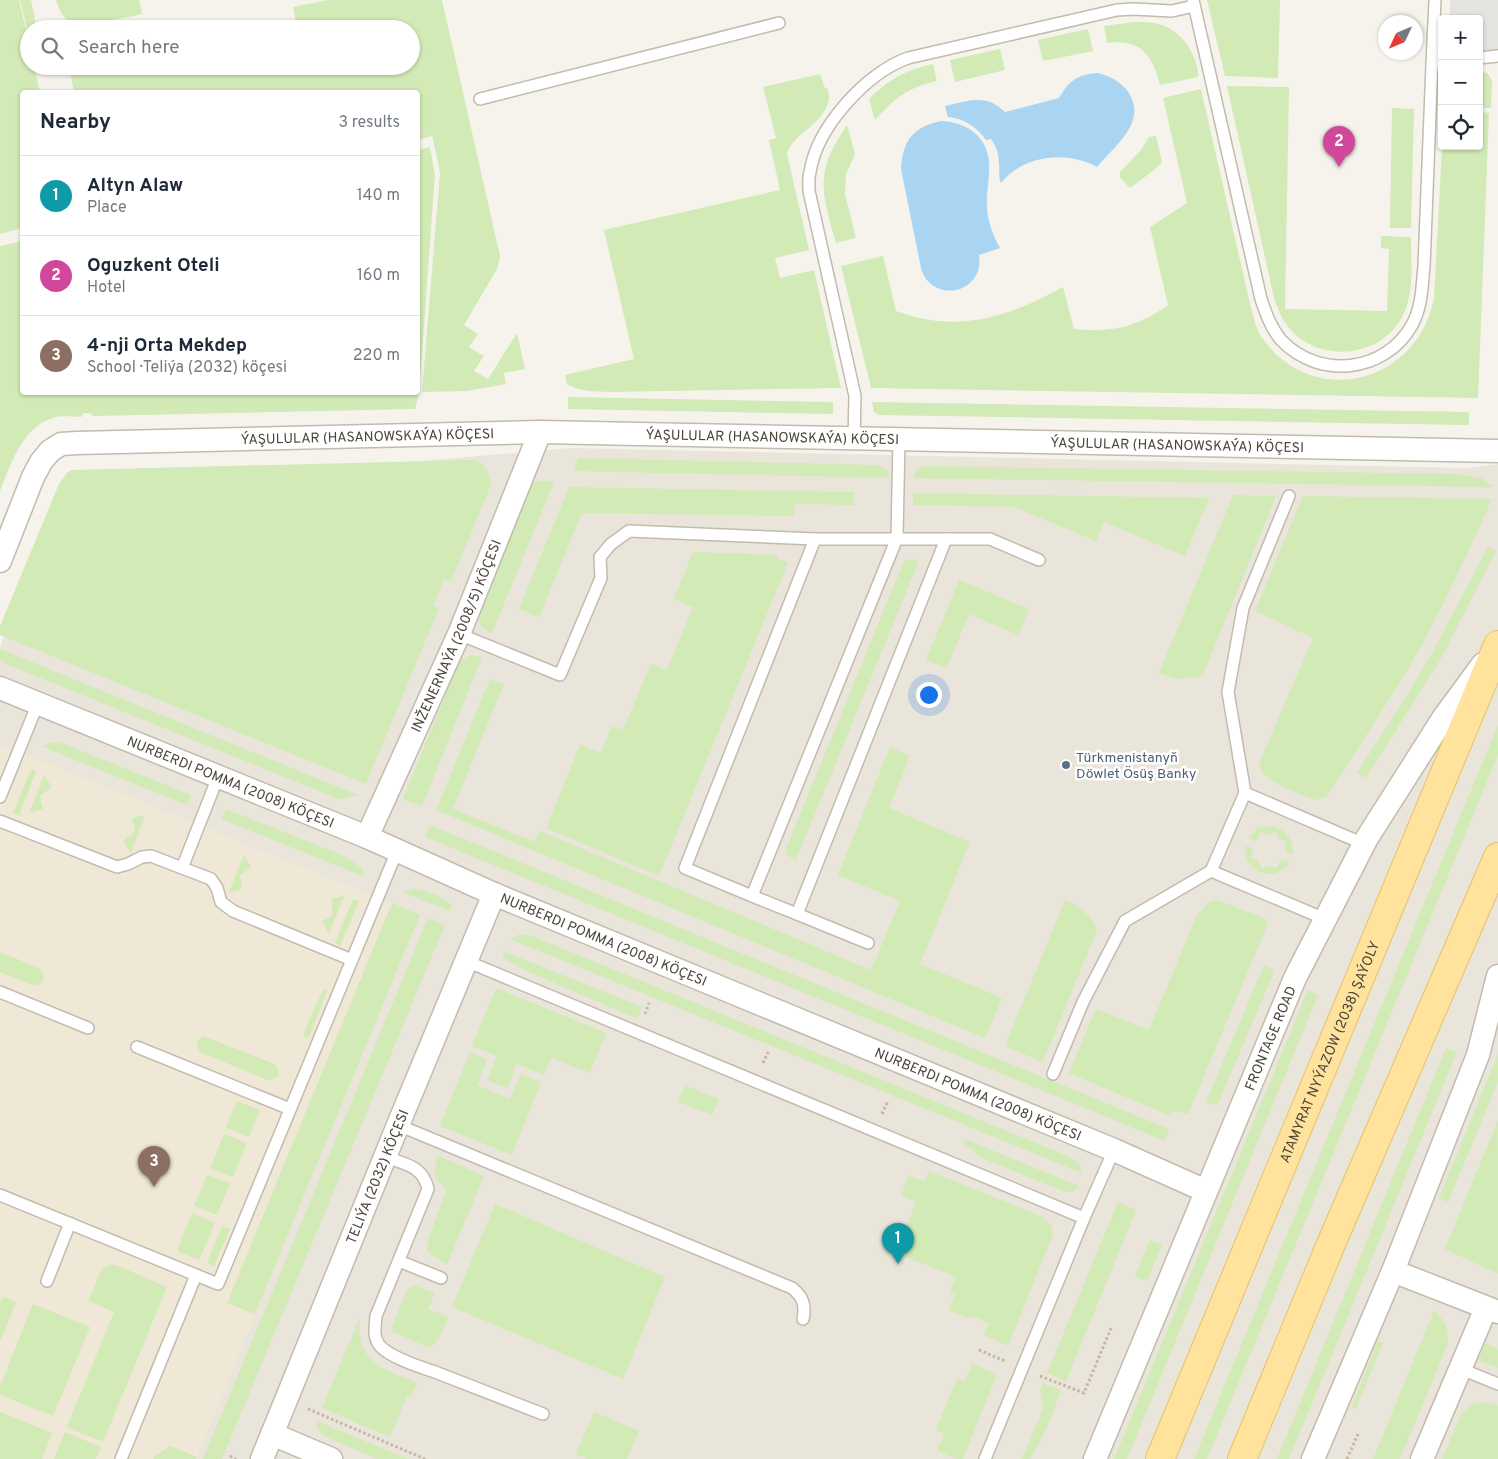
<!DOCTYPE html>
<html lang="en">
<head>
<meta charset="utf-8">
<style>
	body { margin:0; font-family:Overpass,sans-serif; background:#f2f2f3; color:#1f2937 }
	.controls { position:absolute; right:15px; top:15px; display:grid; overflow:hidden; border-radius:5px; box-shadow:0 1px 4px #0004 }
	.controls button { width:45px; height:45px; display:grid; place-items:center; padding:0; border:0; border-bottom:1px solid #e0e1e3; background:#fff; color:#1f2937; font:25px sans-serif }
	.compass { position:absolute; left:1378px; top:15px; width:45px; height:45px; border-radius:50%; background:#fff; box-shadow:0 1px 4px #0004; rotate:226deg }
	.you { position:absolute; left:928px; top:694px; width:18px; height:18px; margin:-12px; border:4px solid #fff; border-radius:50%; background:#1a73e8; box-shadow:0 0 0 8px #1a73e833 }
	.badge { display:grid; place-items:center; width:32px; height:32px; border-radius:50%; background:#fc3f1d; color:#fff; font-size:16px; font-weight:700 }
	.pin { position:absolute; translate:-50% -41px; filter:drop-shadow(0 1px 2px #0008) }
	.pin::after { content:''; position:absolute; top:26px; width:18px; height:15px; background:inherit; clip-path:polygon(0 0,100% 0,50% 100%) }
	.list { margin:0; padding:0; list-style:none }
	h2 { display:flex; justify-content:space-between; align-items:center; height:65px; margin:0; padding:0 20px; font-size:21px }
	h2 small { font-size:16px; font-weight:400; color:#747a83 }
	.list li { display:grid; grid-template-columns:32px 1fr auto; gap:15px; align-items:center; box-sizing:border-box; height:80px; padding:0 20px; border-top:1px solid #e0e1e3 }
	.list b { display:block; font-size:19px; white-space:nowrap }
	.list p { margin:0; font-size:16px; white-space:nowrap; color:#747a83 }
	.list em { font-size:16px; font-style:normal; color:#747a83 }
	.icon { flex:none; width:28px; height:28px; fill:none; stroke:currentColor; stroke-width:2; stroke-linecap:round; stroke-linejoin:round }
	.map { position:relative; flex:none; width:1498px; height:1459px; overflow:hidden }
	.search { position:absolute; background:#fff; box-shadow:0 1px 4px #0004; left:20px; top:20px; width:400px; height:55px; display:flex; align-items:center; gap:12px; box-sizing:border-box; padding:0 18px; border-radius:28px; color:#747a83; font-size:19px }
	.panel { position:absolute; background:#fff; box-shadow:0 1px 4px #0004; left:20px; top:90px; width:400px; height:305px; border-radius:5px }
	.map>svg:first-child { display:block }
	.residential { fill:#eae5da }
	.education { fill:#efe8d6 }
	.green { fill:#d2eab5 }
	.parking { fill:#e5e3e0 }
	.water { fill:#a9d4f2 }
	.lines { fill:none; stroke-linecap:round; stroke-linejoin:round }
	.service-casing { stroke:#c2bbae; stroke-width:14 }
	.minor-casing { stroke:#c2bbae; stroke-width:25 }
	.primary-casing { stroke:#e6c16a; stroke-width:30 }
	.path { stroke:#c4b79f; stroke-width:3; stroke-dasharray:2.5 2.5; stroke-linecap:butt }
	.service { stroke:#fff; stroke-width:11 }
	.minor { stroke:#fff; stroke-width:22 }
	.primary { stroke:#ffe39c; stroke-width:28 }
	.service-dot { fill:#5c6f8a; stroke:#fff; stroke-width:2 }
	.labels { text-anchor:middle; stroke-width:5; stroke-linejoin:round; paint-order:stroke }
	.street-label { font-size:14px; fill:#4b4439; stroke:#fff }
	.service-label { font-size:14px; fill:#4e5e75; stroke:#fff; text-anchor:start }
</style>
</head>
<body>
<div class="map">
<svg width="1498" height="1459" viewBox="0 0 1498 1459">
	<rect width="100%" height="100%" fill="#f6f3ec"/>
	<path class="residential" d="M570,448L1466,468L1498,464V1459H0V647L64,493Z"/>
	<path class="education" d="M0,744L420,915L196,1459H0Z"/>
	<g class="green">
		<path d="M0,0H19L29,42V66H34L40,92H22V228L0,234Z"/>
		<path d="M20,0H31L37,29H29V37Z"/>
		<path d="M56,0H139L142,14L80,27C66,23 60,13 56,0Z"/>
		<path d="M328,0H442L500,256L497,269L464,325L478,334L469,347L484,356L474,371L488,379L517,333L525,369L504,373L506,384L467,391L422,392L440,173L431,129L432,136L418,140V92H74L69,66H170V68L178,66H411V29H297L293,7Z"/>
		<path d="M1207,0H1280L1278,78L1225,76Z"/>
		<path d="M1134,22C1144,22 1156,22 1165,26C1183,34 1199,57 1198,77L1160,85C1153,55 1140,38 1107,43L1104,26Z"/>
		<path d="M1088,29L1093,51L1043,61L1038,40Z"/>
		<path d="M1000,49L1005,70L955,82L950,60Z"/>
		<path d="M933,64L937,81C908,87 894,99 875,120L869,99C887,80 908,69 933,64Z"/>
		<path d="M1479,72L1487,73L1492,80L1491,108H1483V112L1489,113L1478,398L871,388L841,266L883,256L896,311C957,334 1009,317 1063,287L1074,329C1112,333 1137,327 1168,305L1150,227L1187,203L1163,98L1201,89L1250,304C1253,314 1255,327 1261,336C1311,411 1418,384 1434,298L1442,146H1479Z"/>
		<path d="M820,74L825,88L828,89C836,120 792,132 787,154L809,250L775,258L780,278L814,270L841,388L610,392C596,391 578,392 567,384L565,375L634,359L604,230L780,190L769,140L776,138L763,87Z"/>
		<path d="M1227,86L1289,87L1285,309L1387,311L1389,249L1381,248V236L1411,237C1411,263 1415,296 1401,319C1379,358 1318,363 1290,329C1282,320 1278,309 1274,298Z"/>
		<path d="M1392,108L1414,109L1411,228H1390Z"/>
		<path d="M847,125L855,154L846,174L845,194L856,238L836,243C830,220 820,194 825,170C828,154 839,138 847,125Z"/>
		<path d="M1156,136L1162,162L1154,170L1130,188L1120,178V172L1141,150L1149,137Z"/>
		<path d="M430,147L435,175L419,394L415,409L93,416L90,413H84L81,417C72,417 62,415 53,418C22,427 11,464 0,491V246L22,241V392H418V150Z"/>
		<path d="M568,397L833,402V414L568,409Z"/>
		<path d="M872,402L1469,412V425L879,415L874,412Z"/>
		<path d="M578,458L879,465L887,470L890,478L573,471Z"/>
		<path d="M470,460C483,461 491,471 491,485L451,581L444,579L433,606L439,608L366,784L0,635V626L59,484L67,473L71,470Z"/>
		<path d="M922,466L1458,474L1481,478L1494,487L913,478L916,472Z"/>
		<path d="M532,481L554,482L492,633C482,629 477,623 479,611Z"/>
		<path d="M569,487L854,492V505L795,504L794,516L582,513L539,617L519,609Z"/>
		<path d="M913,493L1209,498L1185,556L1104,522L1096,541L1014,507L913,505Z"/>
		<path d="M1233,495L1276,496L1203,675L1199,677L1175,679L1159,673Z"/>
		<path d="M1303,496L1492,499C1469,550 1446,601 1419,650C1390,700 1358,748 1327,796L1318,800C1306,798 1268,782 1262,772C1259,768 1259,765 1260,761L1313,638L1255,611Z"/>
		<path d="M1488,547L1496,551L1440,660L1366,778L1357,773L1409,692L1431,655Z"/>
		<path d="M693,552L778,555L777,558L788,563L659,876L546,828L580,745L601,753L612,726L623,730L651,664L667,670L693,607L674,599Z"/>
		<path d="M912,559L919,561L796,860L788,856L785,851L904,561Z"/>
		<path d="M959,580L1029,609L1018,635L969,614L947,668L926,660Z"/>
		<path d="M0,649L358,795L344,799L336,798L6,664L0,659Z"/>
		<path d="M470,655L482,657L422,806L403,799L458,665L462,660Z"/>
		<path d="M490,679L504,684L453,809L535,842L540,831L871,970L900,901L838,875L890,747L910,756L889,808L970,842L920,964L1002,998L985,1038L436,810Z"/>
		<path d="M1498,725V755L1207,1459H1194Z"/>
		<path d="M59,742L191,795L187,805L43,747L50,743Z"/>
		<path d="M31,769L36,771L19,815L13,813Z"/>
		<path d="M44,775L52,787L40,796L43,809L29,813Z"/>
		<path d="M226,809L342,855C352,861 362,865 365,877L221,819Z"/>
		<path d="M145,815L131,853L123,841L135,831L132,818Z"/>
		<path d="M430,825L1169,1129L1165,1141L425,837Z"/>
		<path d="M1271,826C1287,829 1293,839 1293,855L1285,852L1287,842L1279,839L1276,831L1268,835L1261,832L1258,839L1255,841L1248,838L1258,828Z"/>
		<path d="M1245,846L1253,848L1251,858L1258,861L1262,869L1269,865L1277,868L1280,861L1282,860L1290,862C1275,885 1243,872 1245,846Z"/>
		<path d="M244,855L251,867L240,876L242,889L229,892Z"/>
		<path d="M414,889C427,890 443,897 452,906L450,911L402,892Z"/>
		<path d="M344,896L329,934L322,922L333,914L331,899Z"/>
		<path d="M353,899L359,901L340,946L335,943Z"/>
		<path d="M1065,900C1079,906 1092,916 1097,930L1043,1062L1005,1046Z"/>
		<path d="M1218,900L1263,918L1267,923V926L1188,1114L1175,1111L1168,1115L1069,1073L1096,1009L1149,1030L1197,915L1208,903Z"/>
		<path d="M392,903L420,915L255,1314L227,1303Z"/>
		<path d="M428,918L445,925L222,1459H203Z"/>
		<path d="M520,934L532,936L1068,1156L1079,1163L1082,1173L510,939Z"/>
		<path d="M503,951L642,1007L637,1019L518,967C511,961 502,961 503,951Z"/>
		<path d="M0,952L39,968C48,976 44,986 32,985L0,972Z"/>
		<path d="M1264,965L1275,970L1217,1106L1206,1102Z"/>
		<path d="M496,988L606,1033L590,1073L551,1058L544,1075L517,1064L507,1088L487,1080L497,1056L472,1046Z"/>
		<path d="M325,989L327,991L308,1039L303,1036L319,998Z"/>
		<path d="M1308,990L1318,995L1127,1459H1114Z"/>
		<path d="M203,1036L274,1064C283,1071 278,1081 267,1080L202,1053C195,1047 195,1041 203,1036Z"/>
		<path d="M1446,1048L1457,1052L1289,1459H1277Z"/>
		<path d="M470,1052L487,1060L477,1085L510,1099L521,1074L541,1082L512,1155L440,1126Z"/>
		<path d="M1498,1054V1082L1448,1202L1439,1198Z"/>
		<path d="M685,1085L719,1099L712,1115L678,1102Z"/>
		<path d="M237,1101L260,1110L249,1137L226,1127Z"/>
		<path d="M1498,1120V1274L1445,1249Z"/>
		<path d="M224,1134L247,1143L233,1177L210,1168Z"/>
		<path d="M965,1139L1079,1186L1073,1192H1065L979,1157L971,1148L963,1144Z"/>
		<path d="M437,1155L484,1176L447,1264L431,1255L427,1249L428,1240L446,1191L444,1187L434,1176Z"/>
		<path d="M929,1171L1043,1217L1052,1226L1053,1235L1008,1346L984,1335L989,1323L972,1316L970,1319L949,1311L955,1294L950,1292L956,1277L896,1253L916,1202L901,1195L909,1175L925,1182Z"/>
		<path d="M207,1175L230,1183L217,1215L194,1206Z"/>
		<path d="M1118,1202L1136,1210L1066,1381L1047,1373Z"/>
		<path d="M495,1204L665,1277L623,1379L452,1307Z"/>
		<path d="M192,1213L215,1223L199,1260L177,1251Z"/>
		<path d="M222,1226L230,1229L214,1266L207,1263Z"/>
		<path d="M1150,1240L1162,1245L1147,1281L1135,1276Z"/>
		<path d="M110,1265H116L167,1287L103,1442L67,1427L114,1312L89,1301L100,1272L103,1268Z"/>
		<path d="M413,1285L435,1293L428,1309L448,1317C443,1328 440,1344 428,1347L391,1331L392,1326L407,1290Z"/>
		<path d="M3,1297L16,1302L0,1341V1304Z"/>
		<path d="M33,1304L90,1327L53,1416L0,1395V1387Z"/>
		<path d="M1434,1311C1446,1321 1450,1330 1447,1346L1400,1459H1373Z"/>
		<path d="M360,1317C355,1362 382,1368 417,1383L411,1397L407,1396L390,1437L322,1408Z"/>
		<path d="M1378,1341L1383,1343L1356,1409L1352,1406Z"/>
		<path d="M1485,1343L1498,1349V1368L1478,1360Z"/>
		<path d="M972,1364L997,1374L963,1459H957L937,1451L944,1433L936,1430L957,1378L965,1381Z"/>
		<path d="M1043,1383L1061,1391L1045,1432L1030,1459H1022L1043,1409L1040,1391Z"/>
		<path d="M1487,1402L1498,1405V1459H1442L1462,1413L1472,1404Z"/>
		<path d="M0,1412L52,1433L42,1459H0Z"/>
		<path d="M594,1412L639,1431L627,1459H587L576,1454Z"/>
		<path d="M317,1421L408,1459H377L326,1437L317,1428Z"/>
		<path d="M65,1432L101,1447L96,1459H54Z"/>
		<path d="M170,1446L197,1457L196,1459H153L155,1456Z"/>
	</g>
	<path class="parking" d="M1450,0H1498V50L1479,51V19H1450Z"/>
	<g class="water">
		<path d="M1097,73C1122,78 1144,100 1130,127C1122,142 1108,154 1097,167C1067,150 1023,155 1001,183C998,176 1000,170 999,163C999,154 996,146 991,139L986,140C977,127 963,118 948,117L945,106C968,101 986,93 1005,112L1059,98C1069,81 1076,75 1097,73Z"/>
		<path d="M941,121C965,122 987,135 989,162C990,177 986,193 987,208C988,223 993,235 1000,248L979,255C979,258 980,263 979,267C974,292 942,299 926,279C924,276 922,272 921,268L901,169C903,140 913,127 941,121Z"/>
	</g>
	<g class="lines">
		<defs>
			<g id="service">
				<path d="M1193,0L1261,299C1266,314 1271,328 1281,340C1319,380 1385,373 1412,325C1422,307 1422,286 1424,266L1432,64"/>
				<path d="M1435,0L1432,64L1442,62"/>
				<path d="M1479,58L1498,56"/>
				<path d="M480,99L779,23"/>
				<path d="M854,438L855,396L809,191C809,185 808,178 810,172C817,127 866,73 908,58L1117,10L1133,9L1172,11L1194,6"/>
				<path d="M899,439L897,538L752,896L797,914L946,539"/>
				<path d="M459,634L560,675L601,578L600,557L611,544L629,531L815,539H990L1039,560"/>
				<path d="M1245,793L1228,692L1243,608L1289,496"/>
				<path d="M0,797L38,703"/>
				<path d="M0,821L117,867L128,864L142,857L151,856L211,879L217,888L221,902L233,911L352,960"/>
				<path d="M182,868L218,777"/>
				<path d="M752,896L685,868L815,539"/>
				<path d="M797,914L868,943"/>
				<path d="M1325,919L1211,871L1245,793L1364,844"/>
				<path d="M466,961L1084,1218"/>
				<path d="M0,992L88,1028"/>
				<path d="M137,1047L290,1109"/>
				<path d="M1053,1074L1083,1002L1125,921L1211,871"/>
				<path d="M398,1125L792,1288C803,1297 806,1305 803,1319"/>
				<path d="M385,1157C405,1164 423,1166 428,1189L376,1316C375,1326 373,1338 380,1346C391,1358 420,1367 435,1372C471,1386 507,1400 543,1414"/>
				<path d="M0,1195L218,1284L397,851"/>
				<path d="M399,1261L441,1278"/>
				<path d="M47,1281L70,1223"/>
				<path d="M1461,1369L1498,1384"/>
				<path d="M121,1459L196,1275"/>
				<path d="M985,1459L1084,1218L1114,1150"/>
			</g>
			<g id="minor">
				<path id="s1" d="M0,561L33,477L41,462L50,451L61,444L77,443L540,432L1498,451"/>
				<path id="s2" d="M0,688L367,837L494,894L1114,1150L1206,1191"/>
				<path id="s3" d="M367,837L459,634L540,432"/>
				<path d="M1393,1271L1498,1312"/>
				<path d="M272,1434L331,1459"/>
				<path id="s4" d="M262,1459L398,1125L494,894"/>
				<path id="s5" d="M1095,1459L1295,978L1367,838L1444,717L1483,664"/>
				<path d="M1313,1459L1393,1271L1478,1055L1498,976"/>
				<path d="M1422,1459L1486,1308"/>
			</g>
			<g id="primary">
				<path id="s6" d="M1160,1459L1498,645"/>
				<path d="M1242,1459L1331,1244L1498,857"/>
			</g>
		</defs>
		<use href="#service" class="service-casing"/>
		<use href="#minor" class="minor-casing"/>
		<use href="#primary" class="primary-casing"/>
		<g class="path">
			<path d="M645,1014L649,1003"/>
			<path d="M763,1063L768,1052"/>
			<path d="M882,1114L888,1101"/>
			<path d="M979,1350L1005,1361"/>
			<path d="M1040,1376L1084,1393L1112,1326"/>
			<path d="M308,1409L425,1459"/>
			<path d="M230,1456L236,1459"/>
			<path d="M1347,1459L1358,1434"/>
		</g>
		<use href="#service" class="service"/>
		<use href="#minor" class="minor"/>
		<use href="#primary" class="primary"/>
	</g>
	<circle class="service-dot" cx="1066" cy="765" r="5"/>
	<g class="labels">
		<g class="street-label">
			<text dy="5" stroke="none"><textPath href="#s1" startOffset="441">ÝAŞULULAR (HASANOWSKAÝA) KÖÇESI</textPath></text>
			<text dy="5" stroke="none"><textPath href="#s1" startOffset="846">ÝAŞULULAR (HASANOWSKAÝA) KÖÇESI</textPath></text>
			<text dy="5" stroke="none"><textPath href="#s1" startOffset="1251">ÝAŞULULAR (HASANOWSKAÝA) KÖÇESI</textPath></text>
			<text dy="5" stroke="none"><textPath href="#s3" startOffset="220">INŽENERNAÝA (2008/5) KÖÇESI</textPath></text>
			<text dy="5" stroke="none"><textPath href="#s2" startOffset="249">NURBERDI POMMA (2008) KÖÇESI</textPath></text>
			<text dy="5" stroke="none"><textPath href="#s2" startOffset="654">NURBERDI POMMA (2008) KÖÇESI</textPath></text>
			<text dy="5" stroke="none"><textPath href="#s5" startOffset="456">FRONTAGE ROAD</textPath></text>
			<text dy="5" stroke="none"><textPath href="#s6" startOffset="441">ATAMYRAT NYÝAZOW (2038) ŞAÝOLY</textPath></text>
			<text dy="5" stroke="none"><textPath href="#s2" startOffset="1059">NURBERDI POMMA (2008) KÖÇESI</textPath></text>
			<text dy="5" stroke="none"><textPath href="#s4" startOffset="305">TELIÝA (2032) KÖÇESI</textPath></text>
		</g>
		<g class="service-label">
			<text x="1076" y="762">Türkmenistanyň<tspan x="1076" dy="16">Döwlet Ösüş Banky</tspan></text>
		</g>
	</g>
</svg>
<div class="controls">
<button>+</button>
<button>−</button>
<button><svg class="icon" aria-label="locate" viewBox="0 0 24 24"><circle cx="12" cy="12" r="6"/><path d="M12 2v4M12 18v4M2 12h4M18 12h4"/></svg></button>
</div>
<svg class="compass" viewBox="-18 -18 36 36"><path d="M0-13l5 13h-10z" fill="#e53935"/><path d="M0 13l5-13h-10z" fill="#747a83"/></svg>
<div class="you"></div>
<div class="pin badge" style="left:898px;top:1264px;background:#0f9aa8">1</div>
<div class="pin badge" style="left:1339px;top:167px;background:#d1479c">2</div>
<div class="pin badge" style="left:154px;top:1187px;background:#8d6e63">3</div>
<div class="search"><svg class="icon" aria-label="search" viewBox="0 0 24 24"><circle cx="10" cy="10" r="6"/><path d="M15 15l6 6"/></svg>Search here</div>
<section class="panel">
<h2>Nearby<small>3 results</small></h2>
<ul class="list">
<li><span class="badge" style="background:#0f9aa8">1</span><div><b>Altyn Alaw</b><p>Place</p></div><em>140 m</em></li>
<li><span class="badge" style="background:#d1479c">2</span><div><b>Oguzkent Oteli</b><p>Hotel</p></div><em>160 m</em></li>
<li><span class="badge" style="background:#8d6e63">3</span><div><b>4-nji Orta Mekdep</b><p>School · Teliýa (2032) köçesi</p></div><em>220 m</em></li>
</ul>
</section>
</div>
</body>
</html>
